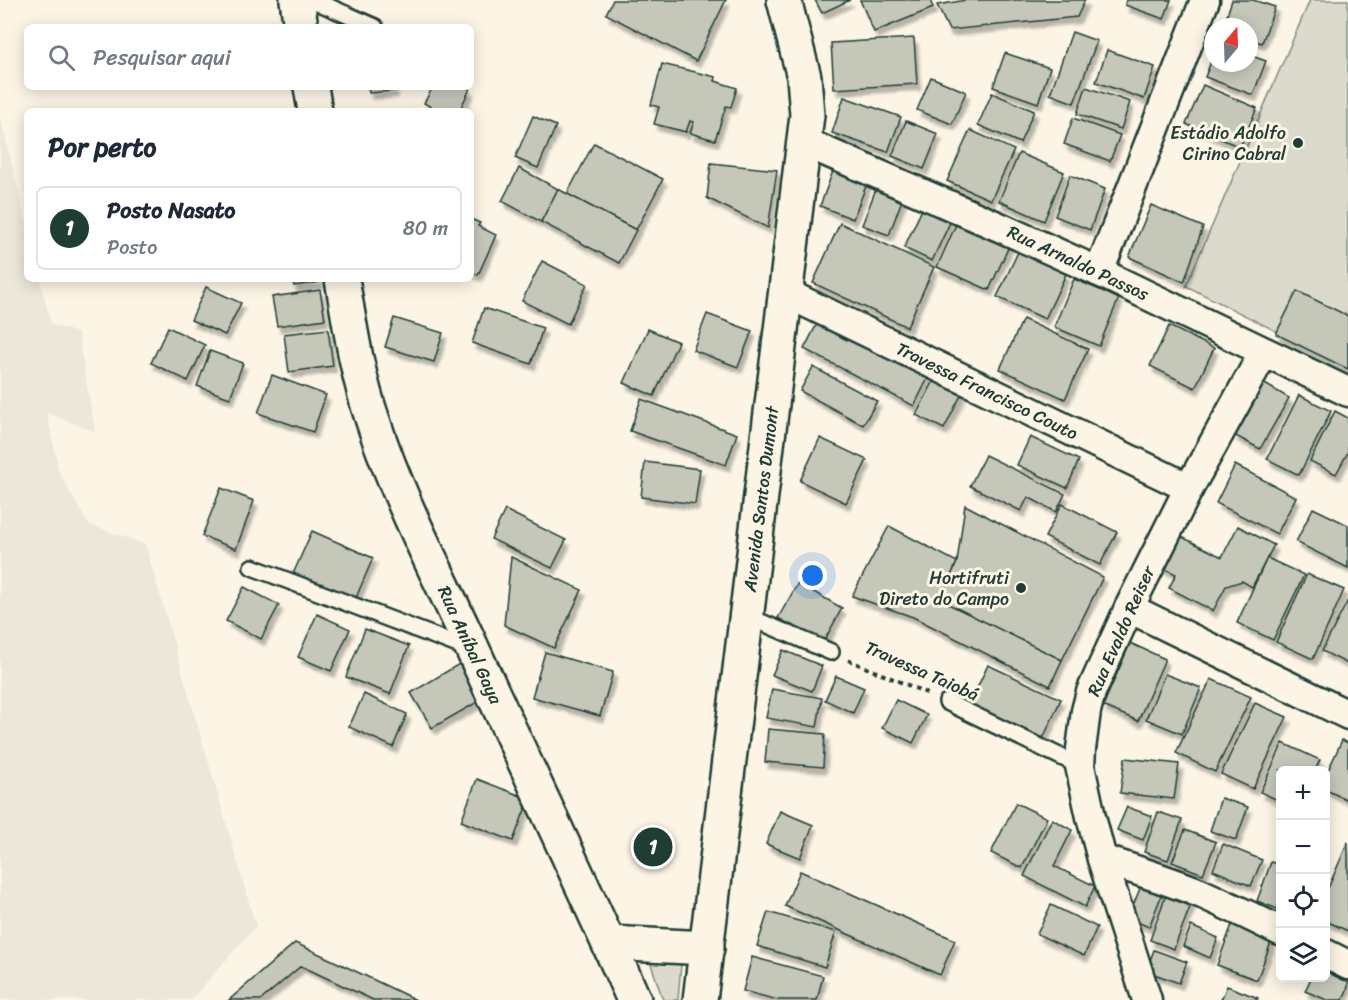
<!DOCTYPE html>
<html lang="pt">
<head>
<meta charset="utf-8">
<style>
	body { margin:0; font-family:Sriracha,sans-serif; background:#f6f6f7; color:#1f2937 }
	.controls { position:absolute; right:18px; bottom:18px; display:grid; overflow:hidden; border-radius:9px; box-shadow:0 3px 15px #0003 }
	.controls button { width:54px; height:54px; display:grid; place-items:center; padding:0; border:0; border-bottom:2px solid #e0e1e3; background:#fff; color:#1f2937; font:30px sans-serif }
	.compass { position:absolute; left:1204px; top:18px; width:54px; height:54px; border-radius:50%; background:#fff; box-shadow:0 3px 15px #0003; rotate:19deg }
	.you { position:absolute; left:813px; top:576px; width:21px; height:21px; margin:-15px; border:4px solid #fff; border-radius:50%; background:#1a73e8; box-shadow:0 0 0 9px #1a73e833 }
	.badge { display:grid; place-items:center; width:39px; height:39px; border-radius:50%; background:#1f3d34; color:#fff; font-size:20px; font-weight:700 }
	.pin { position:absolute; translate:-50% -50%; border:3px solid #fff; box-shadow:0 2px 6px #0006 }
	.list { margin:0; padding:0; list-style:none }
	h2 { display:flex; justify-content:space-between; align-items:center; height:78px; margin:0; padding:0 24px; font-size:26px }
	h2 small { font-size:20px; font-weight:400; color:#747a83 }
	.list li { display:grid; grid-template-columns:39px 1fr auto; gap:18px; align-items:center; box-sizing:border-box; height:84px; margin:0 12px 12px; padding:0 12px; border:2px solid #e0e1e3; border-radius:9px }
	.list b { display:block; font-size:22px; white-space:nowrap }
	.list p { margin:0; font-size:20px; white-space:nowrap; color:#747a83 }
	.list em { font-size:20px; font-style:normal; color:#747a83 }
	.icon { flex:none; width:33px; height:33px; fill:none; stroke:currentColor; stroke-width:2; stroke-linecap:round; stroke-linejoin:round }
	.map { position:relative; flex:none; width:1348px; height:1000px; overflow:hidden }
	.search { position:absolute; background:#fff; box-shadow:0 3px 15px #0003; left:24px; top:24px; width:450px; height:66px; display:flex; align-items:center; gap:15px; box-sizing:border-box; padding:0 21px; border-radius:9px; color:#747a83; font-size:22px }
	.panel { position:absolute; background:#fff; box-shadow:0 3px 15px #0003; left:24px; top:108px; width:450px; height:174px; border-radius:9px }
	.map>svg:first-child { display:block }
	.built { fill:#ece7d8 }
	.green { fill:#dcdacc; stroke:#7e8c80; stroke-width:1.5 }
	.building { fill:#c5c7b9; stroke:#1f3d34; stroke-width:1.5; filter:url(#shadow) }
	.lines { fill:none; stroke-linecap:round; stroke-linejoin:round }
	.service-casing { stroke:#1f3d34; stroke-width:20 }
	.minor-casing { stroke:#1f3d34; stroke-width:33 }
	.secondary-casing { stroke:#1f3d34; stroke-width:38 }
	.path { stroke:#1f3d34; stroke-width:4; stroke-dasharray:4.5 4.5; stroke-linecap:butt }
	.service { stroke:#fcf5e5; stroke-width:15 }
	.minor { stroke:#fcf5e5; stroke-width:28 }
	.secondary { stroke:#fcf5e5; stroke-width:33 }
	.poi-dot { fill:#1f3d34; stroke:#fcf5e5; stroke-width:2 }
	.labels { text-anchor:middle; stroke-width:6; stroke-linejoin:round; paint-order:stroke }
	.poi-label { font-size:18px; fill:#1f3d34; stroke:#fcf5e5; text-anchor:end }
	.street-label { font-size:18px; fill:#1f3d34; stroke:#fcf5e5 }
</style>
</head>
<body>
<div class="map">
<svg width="1348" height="1000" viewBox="0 0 1348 1000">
	<defs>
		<filter id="shadow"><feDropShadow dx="3.5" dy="6" stdDeviation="1.5" flood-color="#0004"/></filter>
	</defs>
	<rect width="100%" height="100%" fill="#fcf5e5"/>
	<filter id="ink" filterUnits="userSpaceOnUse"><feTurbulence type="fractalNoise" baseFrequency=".0167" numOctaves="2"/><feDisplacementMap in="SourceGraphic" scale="12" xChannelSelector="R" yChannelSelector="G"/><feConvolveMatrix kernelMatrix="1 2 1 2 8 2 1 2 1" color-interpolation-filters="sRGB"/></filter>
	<g filter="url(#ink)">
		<path class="built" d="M0,116L27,226V279H40L51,324L78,333L95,432L47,413L59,472L88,524L145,544L256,926L191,1000H0Z"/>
		<g class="green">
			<path d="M1310,0H1348V367L1186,286Z"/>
			<path d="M650,961L681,964L678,1000H663Z"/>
		</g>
		<g class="building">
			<path d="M613,0H726L696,61L606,14Z"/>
			<path d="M815,0H850L822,13Z"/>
			<path d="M860,0H930L933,8L874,32Z"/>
			<path d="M966,0H1085L1077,17L949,30L937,5Z"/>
			<path d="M1127,0H1171L1164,19L1125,5Z"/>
			<path d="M1232,0H1253L1275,7L1262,43L1249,39V27H1223Z"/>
			<path d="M1072,32L1097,41L1074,103L1050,94Z"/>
			<path d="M914,38L917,84L834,89L831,43Z"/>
			<path d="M1107,50L1155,67L1144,99L1096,82Z"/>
			<path d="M1005,53L1050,68L1038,103L993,87Z"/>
			<path d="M1249,55L1266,61L1253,95L1205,77L1213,56V63H1249Z"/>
			<path d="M662,64L716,77L715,81L737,88L731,107L726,106L715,140L690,133L694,122L690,121L686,132L654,124L659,107L651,105Z"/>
			<path d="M931,77L966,92L952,124L917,110Z"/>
			<path d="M1203,85L1257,108L1240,147L1186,124Z"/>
			<path d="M368,87H394L395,91L369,93Z"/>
			<path d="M433,87H465L470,89L459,111H438L424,103Z"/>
			<path d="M1086,87L1130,102L1121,129L1077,114Z"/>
			<path d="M992,93L1034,111L1020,143L978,125Z"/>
			<path d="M844,97L901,117L888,152L832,133Z"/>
			<path d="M533,116L556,126L538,168L515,158Z"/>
			<path d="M1073,118L1120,135L1110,161L1064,144Z"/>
			<path d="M906,121L938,134L924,169L892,156Z"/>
			<path d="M970,130L1014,150L991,200L947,181Z"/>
			<path d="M594,143L663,179L636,230L567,194Z"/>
			<path d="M1019,153L1064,172L1044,221L999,201Z"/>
			<path d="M711,163L777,170L768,228L707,198Z"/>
			<path d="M836,163L870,176L853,219L820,206Z"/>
			<path d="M519,168L558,189L541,222L502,201Z"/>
			<path d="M1070,175L1105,189L1090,230L1055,216Z"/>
			<path d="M879,181L905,192L889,235L862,225Z"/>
			<path d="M558,189L636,230L619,263L541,222Z"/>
			<path d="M924,205L952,218L932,261L904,248Z"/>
			<path d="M1151,205L1203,227L1184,282L1129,257Z"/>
			<path d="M471,219L480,223L478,226L496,235L478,275L471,272Z"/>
			<path d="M958,220L1010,244L989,290L937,267Z"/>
			<path d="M840,223L934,267L907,327L813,283Z"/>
			<path d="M1018,252L1066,274L1045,319L997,297Z"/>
			<path d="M542,261L587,284L568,324L522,301Z"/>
			<path d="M292,279H320V282L294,286Z"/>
			<path d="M1074,279L1119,298L1099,346L1054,327Z"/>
			<path d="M206,287L241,303L225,335L191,320Z"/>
			<path d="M320,290L325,319L277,326L272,297Z"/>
			<path d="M1297,291L1348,316V369L1276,334Z"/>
			<path d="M484,308L543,328L531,364L472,343Z"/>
			<path d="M707,314L752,331L738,367L693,350Z"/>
			<path d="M394,318L443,333L434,362L385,347Z"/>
			<path d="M820,318L930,374L914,406L804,349Z"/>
			<path d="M1023,319L1088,349L1065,399L1000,369Z"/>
			<path d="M1169,326L1214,348L1195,388L1150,366Z"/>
			<path d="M168,327L205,345L188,381L151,363Z"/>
			<path d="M328,329L333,366L289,372L284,334Z"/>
			<path d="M648,329L678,342L654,396L624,383Z"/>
			<path d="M210,351L243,363L230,398L197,386Z"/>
			<path d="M813,367L877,401L863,425L800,391Z"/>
			<path d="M272,375L326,395L313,432L258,413Z"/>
			<path d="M937,375L964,389L944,429L916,415Z"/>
			<path d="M1263,383L1289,398L1260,449L1234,435Z"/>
			<path d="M1299,395L1331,411L1299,475L1267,459Z"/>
			<path d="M641,399L737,434L726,465L630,431Z"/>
			<path d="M1335,411L1348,418V452L1336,474L1310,461Z"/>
			<path d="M1030,437L1079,460L1067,488L1017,465Z"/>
			<path d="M820,438L867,460L846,503L800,481Z"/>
			<path d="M985,455L1065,494L1056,512L1028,497L1021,511L970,486Z"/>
			<path d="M645,462L700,469L695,504L641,497Z"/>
			<path d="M1235,465L1296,497L1277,534L1216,503Z"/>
			<path d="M221,488L254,501L236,549L202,536Z"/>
			<path d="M1062,504L1117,532L1100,565L1045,537Z"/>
			<path d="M965,505L1103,577L1062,660L940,600L957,562Z"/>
			<path d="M1313,508L1348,525V568L1296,542Z"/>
			<path d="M505,510L566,540L552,568L491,539Z"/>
			<path d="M889,526L957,562L940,600L1062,660L1050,686L913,617L852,596Z"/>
			<path d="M1238,526L1274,545L1252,587L1242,581L1226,586L1213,611L1169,588L1176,574L1161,567L1178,535L1222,557Z"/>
			<path d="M312,531L373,558L355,600L293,574Z"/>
			<path d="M511,557L582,590L554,648L504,625Z"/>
			<path d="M1267,558L1304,575L1273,640L1237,623Z"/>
			<path d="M1307,574L1344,590L1313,659L1276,642Z"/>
			<path d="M798,583L842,608L823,643L778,618Z"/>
			<path d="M244,587L279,605L261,639L226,621Z"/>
			<path d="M1348,600V664L1322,651Z"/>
			<path d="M317,614L350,629L331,671L298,657Z"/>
			<path d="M365,629L409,646L390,694L346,677Z"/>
			<path d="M1130,643L1165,659L1138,721L1103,706Z"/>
			<path d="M783,650L822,666L812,691L772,675Z"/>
			<path d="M545,652L613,672L600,716L532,697Z"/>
			<path d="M459,664L481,700L432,728L411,693Z"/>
			<path d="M988,665L1061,699L1041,743L967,709Z"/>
			<path d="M1165,674L1201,688L1182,734L1146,719Z"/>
			<path d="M836,676L864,688L853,713L825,700Z"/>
			<path d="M1211,679L1251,697L1215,772L1176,753Z"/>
			<path d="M772,689L822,698L817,727L766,718Z"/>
			<path d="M364,694L407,714L393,747L349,727Z"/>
			<path d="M896,700L927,715L913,743L882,728Z"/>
			<path d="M1255,703L1287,717L1253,789L1221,774Z"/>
			<path d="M768,729L825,734L823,767L765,762Z"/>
			<path d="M1342,740L1348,743V800L1326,790V775Z"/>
			<path d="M1283,743L1320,760L1315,770H1280V801L1260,792Z"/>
			<path d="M1125,758L1179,764L1174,799L1120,793Z"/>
			<path d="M477,779L529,799L513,841L461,821Z"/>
			<path d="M1221,798L1248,807L1236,840L1210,831Z"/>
			<path d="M1016,803L1047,818L1022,868L991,853Z"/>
			<path d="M1127,807L1152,816L1143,840L1117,830Z"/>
			<path d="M780,811L813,825L800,858L766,844Z"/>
			<path d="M1158,812L1182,820L1168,860L1144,852Z"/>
			<path d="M1052,819L1072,830L1054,866L1095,886L1085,907L1024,876Z"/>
			<path d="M1185,830L1216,842L1203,874L1172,862Z"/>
			<path d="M1348,842V931L1326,921V893Z"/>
			<path d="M1223,844L1262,860L1251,886L1213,870Z"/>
			<path d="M1271,862L1280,865V910L1257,901Z"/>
			<path d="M800,871L955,940L940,975L785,906Z"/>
			<path d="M1143,881L1164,889L1149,927L1128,918Z"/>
			<path d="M1168,889L1193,899L1174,949L1150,940Z"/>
			<path d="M1051,905L1097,927L1084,956L1037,934Z"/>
			<path d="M768,912L836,932L825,967L757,946Z"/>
			<path d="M1233,922L1273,937L1257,980L1217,965Z"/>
			<path d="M1191,926L1218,938L1210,958L1183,946Z"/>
			<path d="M295,943L311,950L416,1000H373L301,966L261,1000H229Z"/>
			<path d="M1154,950L1187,962L1179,983L1146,971Z"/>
			<path d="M752,957L823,976L817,1000H778L743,991Z"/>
			<path d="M1326,961L1348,970V987L1343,1000H1327L1305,991L1311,978H1326Z"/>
			<path d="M1227,986L1258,998L1257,1000H1221Z"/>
		</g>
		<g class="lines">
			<defs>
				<g id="service">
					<path d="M313,0L375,27"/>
					<path d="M252,567L471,650"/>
					<path d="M747,616L831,652"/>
					<path d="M947,702L1080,766"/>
				</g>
				<g id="minor">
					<path d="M804,142L1004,229L1099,272L1348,392"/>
					<path d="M1099,272L1205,0"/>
					<path d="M786,293L1189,488"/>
					<path d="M1129,608L1348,715"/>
					<path d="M1102,859C1135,870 1168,880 1200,893C1227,905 1254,918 1280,931"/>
					<path d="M1326,954L1348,965"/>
					<path d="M1147,1000L1102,859L1091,817L1080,766L1081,749L1086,711L1091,692L1129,608L1189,488L1264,352"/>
				</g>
				<g id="secondary">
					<path d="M297,0L301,27"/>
					<path d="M311,87L315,111"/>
					<path d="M342,279C350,326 357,375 373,421C397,495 434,566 467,637C522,758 580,878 634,1000"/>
					<path d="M609,943L707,948"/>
					<path d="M700,1000L807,115L804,77L784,0"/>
				</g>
			</defs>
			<use href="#service" class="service-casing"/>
			<use href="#minor" class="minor-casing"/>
			<use href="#secondary" class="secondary-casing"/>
			<path class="path" d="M848,660L929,694"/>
			<use href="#service" class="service"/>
			<use href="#minor" class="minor"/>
			<use href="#secondary" class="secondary"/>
		</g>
	</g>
	<g class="poi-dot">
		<circle cx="1298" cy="143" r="6"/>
		<circle cx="1021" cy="588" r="6"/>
	</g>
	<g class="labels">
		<g class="poi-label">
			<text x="1286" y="139">Estádio Adolfo<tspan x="1286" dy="21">Cirino Cabral</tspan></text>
			<text x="1009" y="584">Hortifruti<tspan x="1009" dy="21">Direto do Campo</tspan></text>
		</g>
		<g class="street-label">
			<text transform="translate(1078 263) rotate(25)" y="6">Rua Arnaldo Passos</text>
			<text transform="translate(987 391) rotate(26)" y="6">Travessa Francisco Couto</text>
			<text transform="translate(761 499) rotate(-83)" y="6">Avenida Santos Dumont</text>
			<text transform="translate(1121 631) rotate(-66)" y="6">Rua Evaldo Reiser</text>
			<text transform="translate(470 645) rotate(65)" y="6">Rua Aníbal Gaya</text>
			<text transform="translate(922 671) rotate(24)" y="6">Travessa Taiobá</text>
		</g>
	</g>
</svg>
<div class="controls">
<button>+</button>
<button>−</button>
<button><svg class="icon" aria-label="locate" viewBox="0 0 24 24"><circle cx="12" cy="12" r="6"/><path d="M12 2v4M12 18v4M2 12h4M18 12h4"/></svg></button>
<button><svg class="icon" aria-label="layers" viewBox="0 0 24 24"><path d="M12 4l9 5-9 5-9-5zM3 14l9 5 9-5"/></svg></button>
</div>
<svg class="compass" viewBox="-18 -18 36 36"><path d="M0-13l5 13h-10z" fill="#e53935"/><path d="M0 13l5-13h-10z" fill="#747a83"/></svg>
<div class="you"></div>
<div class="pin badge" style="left:653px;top:847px">1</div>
<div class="search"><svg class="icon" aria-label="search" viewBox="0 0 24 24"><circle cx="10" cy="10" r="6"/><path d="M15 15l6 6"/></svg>Pesquisar aqui</div>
<section class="panel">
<h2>Por perto<small></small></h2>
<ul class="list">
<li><span class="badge">1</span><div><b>Posto Nasato</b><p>Posto</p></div><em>80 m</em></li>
</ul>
</section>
</div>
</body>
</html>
